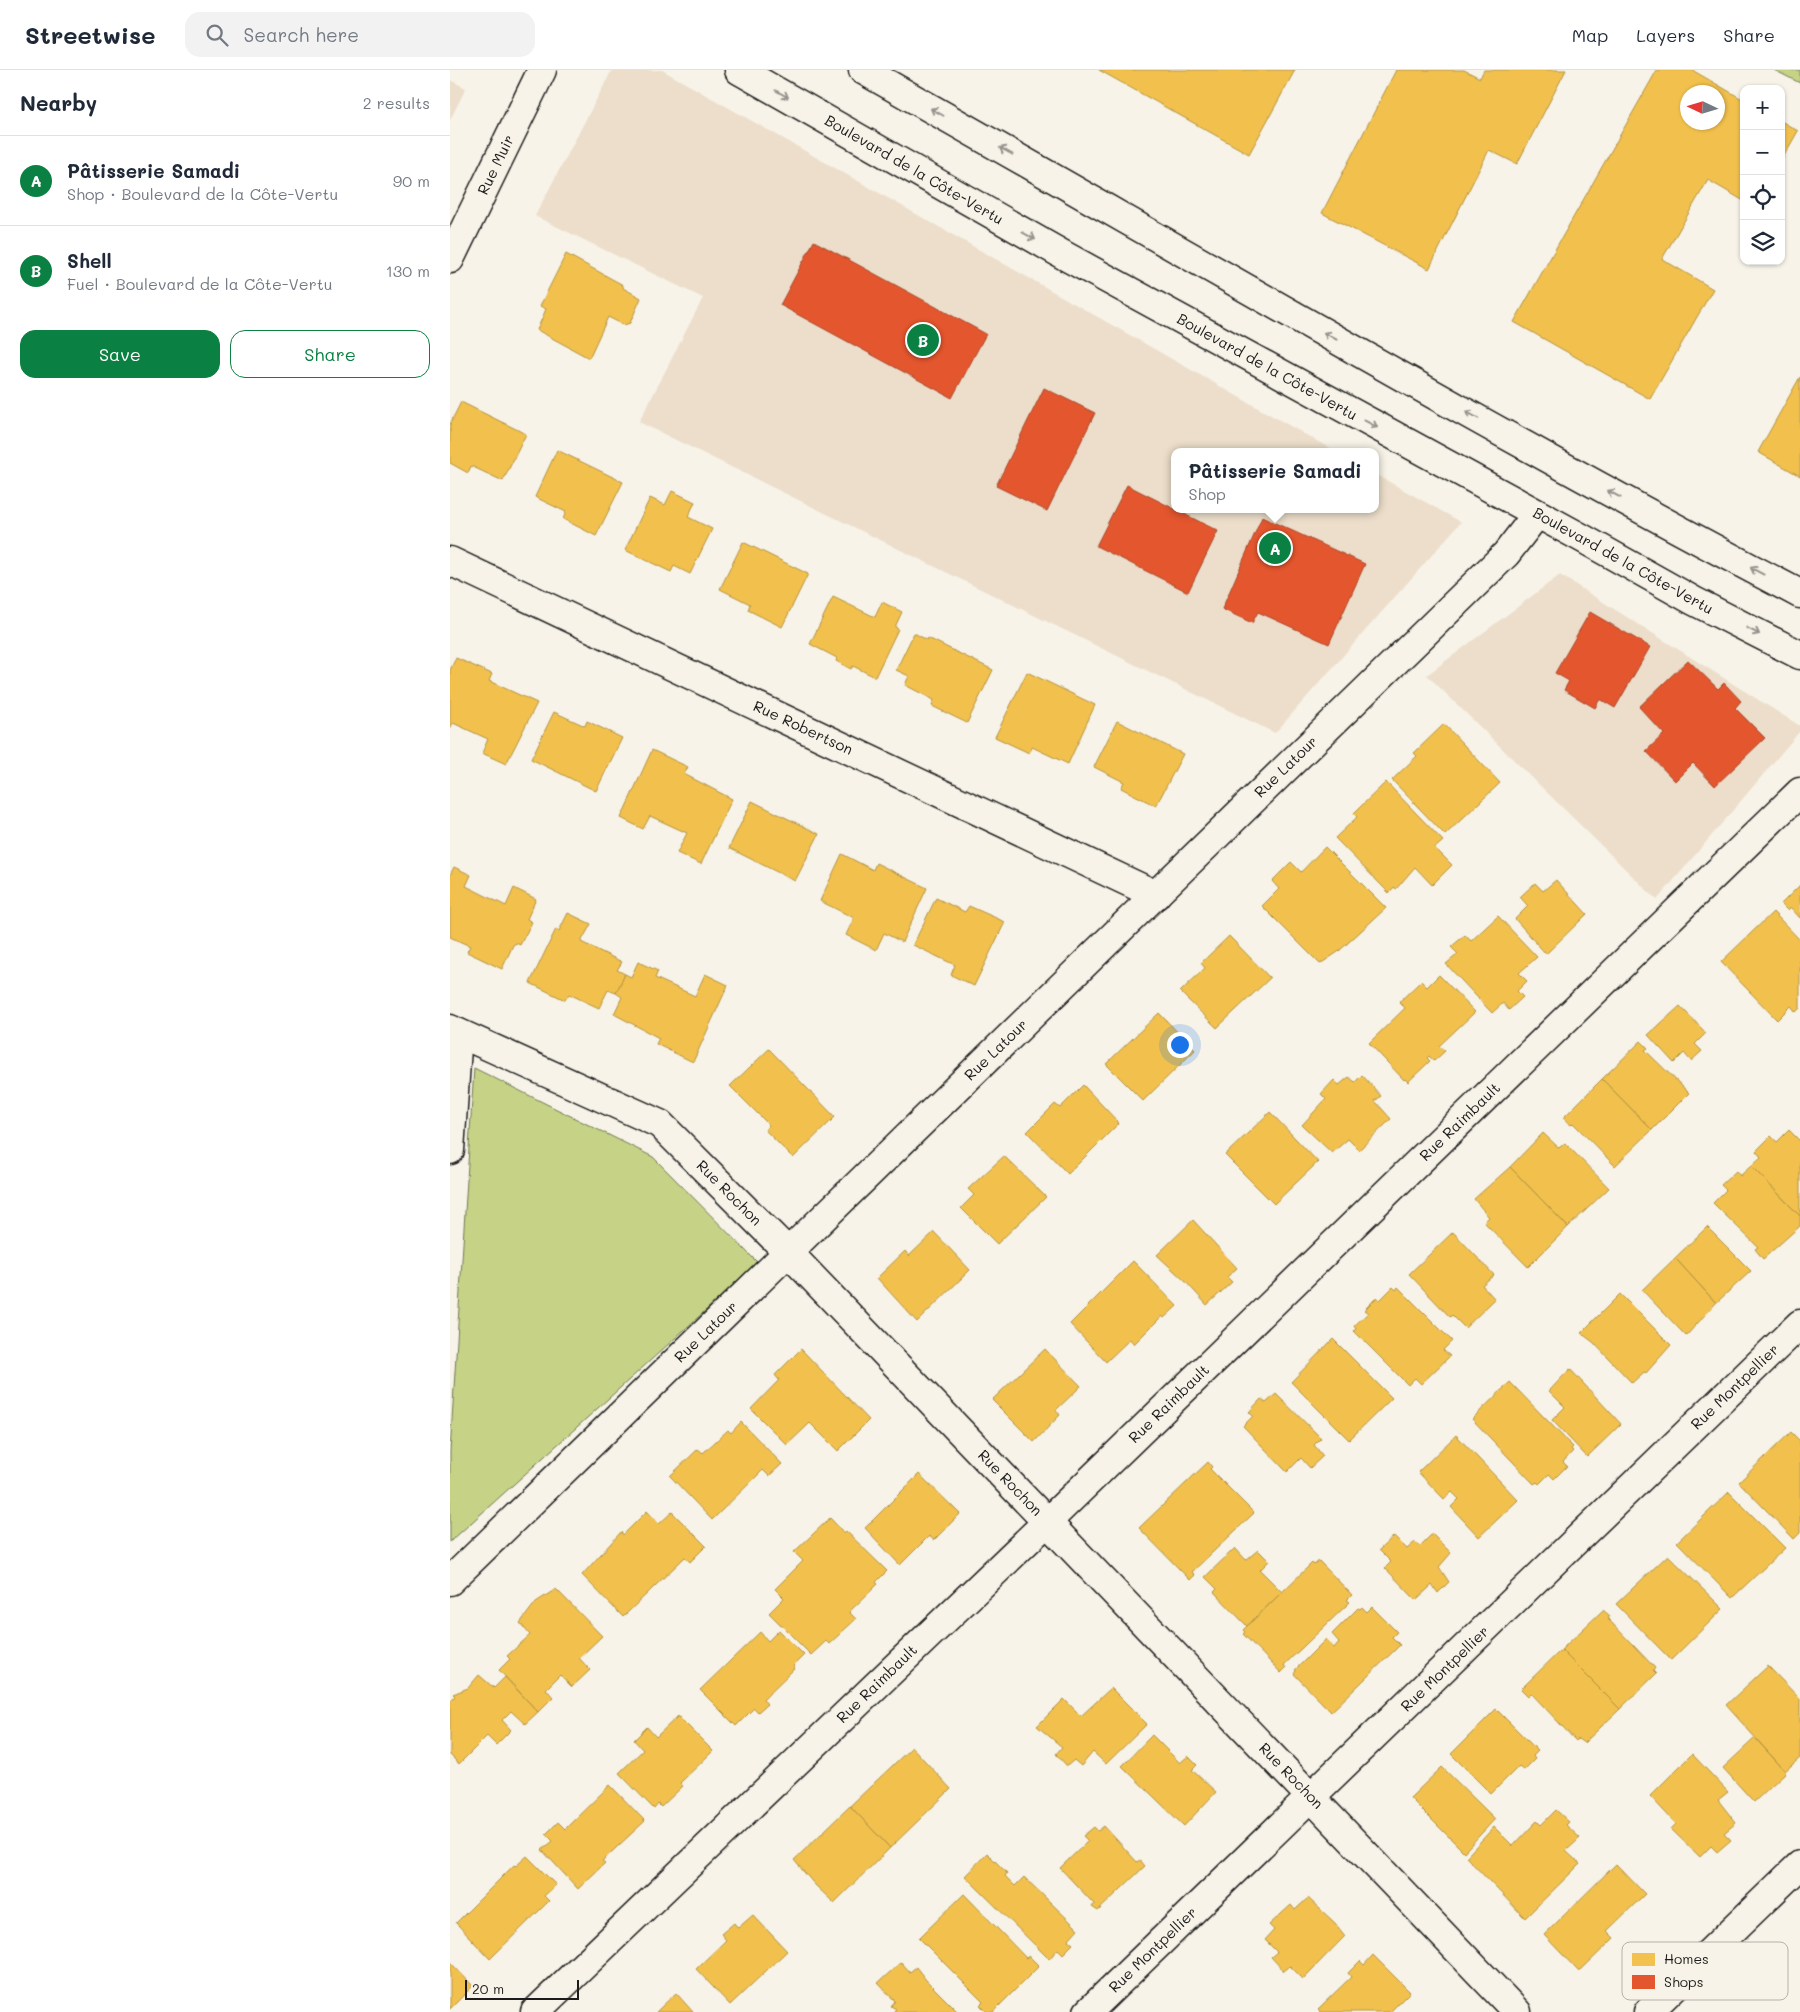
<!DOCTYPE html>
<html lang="en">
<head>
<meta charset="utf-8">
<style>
	body { margin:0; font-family:Mali,sans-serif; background:#f2f2f3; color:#1f2937 }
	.controls { position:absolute; right:15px; top:15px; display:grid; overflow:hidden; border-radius:10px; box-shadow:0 1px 4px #0004 }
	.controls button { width:45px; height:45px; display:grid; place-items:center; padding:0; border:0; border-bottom:1px solid #e0e1e3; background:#fff; color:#1f2937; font:25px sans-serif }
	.compass { position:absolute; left:1230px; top:15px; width:45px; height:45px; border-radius:50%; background:#fff; box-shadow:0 1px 4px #0004; rotate:274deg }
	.scale { position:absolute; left:15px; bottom:12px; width:114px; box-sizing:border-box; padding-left:5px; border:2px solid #1c1c1c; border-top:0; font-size:14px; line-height:18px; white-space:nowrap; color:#1c1c1c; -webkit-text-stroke:4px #f7f3e8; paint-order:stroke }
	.you { position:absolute; left:729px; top:974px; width:18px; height:18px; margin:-12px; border:4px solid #fff; border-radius:50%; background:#1a73e8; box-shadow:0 0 0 8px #1a73e833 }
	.badge { display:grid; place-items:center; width:32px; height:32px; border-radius:50%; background:#0b8043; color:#fff; font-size:16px; font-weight:700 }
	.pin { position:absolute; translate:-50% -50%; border:2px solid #fff; box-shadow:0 1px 5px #0006 }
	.popup { position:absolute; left:721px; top:378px; width:208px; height:65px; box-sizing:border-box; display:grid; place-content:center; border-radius:10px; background:#fff; filter:drop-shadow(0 1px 4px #0005); font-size:16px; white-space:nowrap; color:#747a83 }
	.popup b { font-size:19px; color:#1f2937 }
	.popup::after { content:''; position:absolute; left:50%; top:100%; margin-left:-10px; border:10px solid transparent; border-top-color:#fff }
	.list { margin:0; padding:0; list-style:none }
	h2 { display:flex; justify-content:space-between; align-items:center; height:65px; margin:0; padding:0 20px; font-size:21px }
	h2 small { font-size:16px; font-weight:400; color:#747a83 }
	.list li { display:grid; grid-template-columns:32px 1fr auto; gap:15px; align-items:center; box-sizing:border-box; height:90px; padding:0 20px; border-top:1px solid #e0e1e3 }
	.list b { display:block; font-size:19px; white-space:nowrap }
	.list p { margin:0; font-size:16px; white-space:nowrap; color:#747a83 }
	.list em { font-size:16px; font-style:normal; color:#747a83 }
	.actions { display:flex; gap:10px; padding:15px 20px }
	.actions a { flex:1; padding:11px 0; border:1px solid #0b8043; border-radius:15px; text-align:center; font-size:18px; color:#0b8043 }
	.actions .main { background:#0b8043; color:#fff }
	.icon { flex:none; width:28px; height:28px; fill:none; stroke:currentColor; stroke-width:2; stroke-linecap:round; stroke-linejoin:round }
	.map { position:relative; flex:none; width:1350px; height:1942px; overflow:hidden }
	header { display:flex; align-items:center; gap:30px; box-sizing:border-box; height:70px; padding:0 25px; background:#fff; border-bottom:1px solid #e0e1e3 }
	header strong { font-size:24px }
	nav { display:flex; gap:28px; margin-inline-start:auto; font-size:18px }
	.search { width:350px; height:45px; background:#f2f2f3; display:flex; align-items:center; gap:12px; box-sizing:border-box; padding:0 18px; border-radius:15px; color:#747a83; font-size:19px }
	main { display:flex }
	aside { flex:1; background:#fff }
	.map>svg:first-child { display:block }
	.built { fill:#ecdeca }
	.green { fill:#c6d387; stroke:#717852 }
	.homes { fill:#f2c14e; stroke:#b2903f; fill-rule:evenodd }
	.shops { fill:#e4572e; stroke:#a84529 }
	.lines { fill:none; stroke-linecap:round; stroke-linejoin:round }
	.minor-casing { stroke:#1c1c1c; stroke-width:31 }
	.major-casing { stroke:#1c1c1c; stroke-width:31 }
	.minor { stroke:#f7f3e8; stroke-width:28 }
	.major { stroke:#f7f3e8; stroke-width:28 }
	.oneway { stroke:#94928c }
	.labels { text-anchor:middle; stroke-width:5; stroke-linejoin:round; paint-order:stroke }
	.street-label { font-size:15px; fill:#1c1c1c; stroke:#f7f3e8 }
	.key { fill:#f7f3e8; stroke:#b5b2ab; stroke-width:1 }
	.key-label { font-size:14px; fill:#1c1c1c }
</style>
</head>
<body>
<header>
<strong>Streetwise</strong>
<div class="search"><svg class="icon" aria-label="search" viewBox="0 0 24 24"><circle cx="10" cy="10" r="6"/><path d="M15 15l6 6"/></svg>Search here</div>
<nav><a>Map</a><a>Layers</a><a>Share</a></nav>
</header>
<main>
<aside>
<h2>Nearby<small>2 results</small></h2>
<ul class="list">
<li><span class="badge">A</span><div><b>Pâtisserie Samadi</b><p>Shop · Boulevard de la Côte-Vertu</p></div><em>90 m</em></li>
<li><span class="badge">B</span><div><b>Shell</b><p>Fuel · Boulevard de la Côte-Vertu</p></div><em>130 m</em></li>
</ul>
<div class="actions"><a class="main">Save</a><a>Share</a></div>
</aside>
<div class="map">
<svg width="1350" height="1942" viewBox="0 0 1350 1942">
	<rect width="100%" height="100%" fill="#f7f3e8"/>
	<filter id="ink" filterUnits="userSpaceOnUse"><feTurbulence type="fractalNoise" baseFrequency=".02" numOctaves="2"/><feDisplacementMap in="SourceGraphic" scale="10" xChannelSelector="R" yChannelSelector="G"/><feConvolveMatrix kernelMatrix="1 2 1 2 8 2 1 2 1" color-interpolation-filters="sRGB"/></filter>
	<g filter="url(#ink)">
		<g class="built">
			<path d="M162,0H212L886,382H725V439H925V404L1011,452L825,663L189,352L253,228L85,146Z"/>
			<path d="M0,10L16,18L0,50Z"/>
			<path d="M1110,505L1350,656V661L1207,830L977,605Z"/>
		</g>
		<g class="green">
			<path d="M1324,0H1350V13Z"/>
			<path d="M24,998L203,1087L308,1193L0,1472V1382Z"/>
		</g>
		<g class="homes">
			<path d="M649,0H845L799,84Z"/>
			<path d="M946,0H1014L1030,8L1034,0H1116L1067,94L1039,80L979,199L872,143Z"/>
			<path d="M1207,0H1242L1294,30V131L1258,110L1212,189L1263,219L1200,329L1064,252ZM1238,22H1268V52H1238Z"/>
			<path d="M1331,51L1348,61L1331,91Z"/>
			<path d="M116,184L173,215V218L191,228L180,253L174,255L158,247L139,288L87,260L96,239L90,236Z"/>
			<path d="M1350,307V406L1308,382Z"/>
			<path d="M11,332L76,364L53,411L21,396L18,403L0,393V354Z"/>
			<path d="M107,380L173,412L146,466L113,449L116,442L85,427Z"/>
			<path d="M222,421L245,432L238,447L262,459L240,504L224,496L221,502L175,480L200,428L215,435Z"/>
			<path d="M293,472L358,504L332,557L298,540L300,534L270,519Z"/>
			<path d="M383,527L425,547L432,532L452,542L445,557L448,559L425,607L403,596L401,599L386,591L387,588L360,574Z"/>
			<path d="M464,563L477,570L478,568L543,600L517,653L482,636L484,630L455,615L459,606L446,600Z"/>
			<path d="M6,588L42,604L39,611L87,633L56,694L32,683L38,669L3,653L0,659V600Z"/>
			<path d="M577,602L645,635L618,694L582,677L579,683L545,667Z"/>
			<path d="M104,642L135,656L137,651L172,668L146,721L81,689Z"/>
			<path d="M667,651L733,684L706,736L671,718L674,712L644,697Z"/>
			<path d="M994,654L1050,713L995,765L942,710L967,686L964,683Z"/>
			<path d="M202,680L238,697L234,704L282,729L251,794L227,783L237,763L200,746L193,759L171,748Z"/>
			<path d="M936,712L993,771L985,778L1002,795L982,815L965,797L946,819L944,817L939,823L885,768L907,747L904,743Z"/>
			<path d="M302,731L369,764L345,811L279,778Z"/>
			<path d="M875,777L936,838L888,882L870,894L812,836L829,819L822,811L841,792L851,802Z"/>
			<path d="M392,784L423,800L426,793L477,818L452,872L434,863L426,880L396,865L404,848L370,831Z"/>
			<path d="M4,797L21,805L16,816L56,836L64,818L86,829L77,849L82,852L70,875L66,873L63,875L52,899L17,882L20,876L0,867V805Z"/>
			<path d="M1106,810L1137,844L1096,884L1065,849L1078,836L1070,827L1085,813L1093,821Z"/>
			<path d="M1350,815V848L1341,838L1338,841L1331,834Z"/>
			<path d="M486,828L515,842L519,836L555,852L524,916L501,905L505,895L463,875Z"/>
			<path d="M1323,842L1350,870V938L1346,942L1341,936L1327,950L1271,892Z"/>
			<path d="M118,843L141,854L131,872L172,892L167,900L175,904L166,923L158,920L149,938L119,924L115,930L80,913L106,859L109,861Z"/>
			<path d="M1048,846L1087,887L1069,903L1077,911L1067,921L1073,927L1059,940L1053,933L1042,943L996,894L1008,884L1001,877L1015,865L1021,871Z"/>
			<path d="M779,866L820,908L767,958L730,922L755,898L751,893Z"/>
			<path d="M188,892L208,901L205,908L245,926L255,904L278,915L243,992L206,974L209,968L164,944L172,927L166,923L175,904L181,907Z"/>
			<path d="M989,905L1025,942L989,976L995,981L984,991L979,986L977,988L980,991L958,1012L955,1009L954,1010L919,973L955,938L949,932L971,911L977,917Z"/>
			<path d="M1230,936L1256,963L1245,974L1252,981L1241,991L1234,983L1224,993L1198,965Z"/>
			<path d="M709,943L745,980L693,1031L656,994Z"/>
			<path d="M1191,971L1198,978L1195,980L1239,1023L1202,1060L1152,1009Z"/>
			<path d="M319,979L385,1047L343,1088L315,1060L319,1055L280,1016Z"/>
			<path d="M912,1005L931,1026L925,1031L941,1049L909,1080L898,1069L882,1083L852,1055L876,1029L871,1024L884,1010L889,1015L899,1007L905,1012Z"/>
			<path d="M1152,1009L1202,1060L1165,1096L1123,1053L1121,1055L1113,1048Z"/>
			<path d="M633,1015L669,1053L618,1104L577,1062L605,1034L610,1038Z"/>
			<path d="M820,1042L868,1092L824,1134L775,1085Z"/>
			<path d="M1339,1060L1350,1071V1146L1301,1096L1311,1087L1306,1081L1321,1066L1327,1072Z"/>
			<path d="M1093,1063L1109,1078L1115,1073L1159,1118L1118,1157L1060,1097Z"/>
			<path d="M554,1086L596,1127L547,1174L511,1138L524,1125L518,1119Z"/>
			<path d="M1301,1096L1350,1146V1156L1313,1189L1305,1179L1308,1177L1263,1133L1276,1120L1271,1115L1286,1101L1290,1106Z"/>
			<path d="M1060,1097L1118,1157L1078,1197L1034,1152L1039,1147L1024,1129Z"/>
			<path d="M743,1150L787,1198L777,1207L782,1212L757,1235L735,1211L707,1185Z"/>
			<path d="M1257,1157L1301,1201L1266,1233L1225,1188Z"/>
			<path d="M484,1162L520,1200L467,1252L427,1208L455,1181L459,1186Z"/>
			<path d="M1003,1162L1044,1205L1032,1215L1045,1229L1015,1258L1002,1245L1000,1247L959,1204Z"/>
			<path d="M1225,1188L1266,1233L1236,1266L1192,1220Z"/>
			<path d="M683,1191L727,1236L714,1248L712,1246L684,1274L680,1269L656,1292L620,1254Z"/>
			<path d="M943,1217L946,1220L948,1217L1002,1271L993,1280L1000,1286L971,1314L965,1308L958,1315L904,1261L906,1259L904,1256L918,1243L914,1240L927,1227L930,1230Z"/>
			<path d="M1170,1224L1221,1275L1196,1303L1194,1302L1182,1313L1143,1272L1131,1263Z"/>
			<path d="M883,1269L942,1328L899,1370L841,1312Z"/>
			<path d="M351,1279L419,1350L388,1381L360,1353L337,1375L301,1339L329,1310L325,1305Z"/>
			<path d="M595,1279L631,1316L606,1340L610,1345L584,1372L542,1330Z"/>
			<path d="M1120,1299L1171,1354L1137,1387L1102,1350L1115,1337L1099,1321Z"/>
			<path d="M1060,1312L1123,1377L1121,1379L1123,1381L1113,1392L1117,1396L1104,1409L1099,1404L1089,1414L1087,1412L1084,1414L1022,1349Z"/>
			<path d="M826,1324L871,1368L864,1375L873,1386L860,1398L851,1388L837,1402L793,1356L803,1346L799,1342L811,1329L816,1333Z"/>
			<path d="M291,1352L332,1394L319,1406L313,1400L262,1450L220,1406L248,1379L253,1383L278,1360L281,1363Z"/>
			<path d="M1341,1362L1350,1371V1463L1344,1469L1289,1412Z"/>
			<path d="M1006,1365L1068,1430L1029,1467L1001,1437L1009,1429L1002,1422L994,1429L968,1402Z"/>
			<path d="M758,1392L762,1397L760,1399L804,1443L742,1502L745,1505L740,1510L689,1458Z"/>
			<path d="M469,1404L510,1444L484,1470L479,1466L450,1495L415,1458Z"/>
			<path d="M1279,1422L1335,1478L1282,1528L1227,1472Z"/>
			<path d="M197,1441L209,1454L222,1442L256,1476L240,1492L235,1487L173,1547L132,1505L171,1462L173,1465Z"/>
			<path d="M380,1448L394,1463L396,1461L437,1501L426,1512L428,1514L399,1542L406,1549L379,1574L376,1571L361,1585L319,1543L334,1528L325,1519L353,1491L344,1482Z"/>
			<path d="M982,1464L1001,1483L989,1497L999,1512L988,1523L982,1515L966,1530L935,1498L941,1492L929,1480L944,1466L957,1479L965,1472L970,1476Z"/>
			<path d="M785,1478L796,1490L808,1480L819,1491L810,1500L832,1522L797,1556L764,1522L767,1519L755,1507Z"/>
			<path d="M1218,1485L1273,1539L1221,1590L1166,1534Z"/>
			<path d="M869,1491L902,1525L897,1530L900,1532L834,1595L836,1598L831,1603L793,1564L795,1562L793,1560L862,1493L864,1495Z"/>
			<path d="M106,1519L152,1566L129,1588L140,1600L122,1617L110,1605L96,1619L103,1627L88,1642L49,1600L60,1589L57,1586L80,1565L70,1553L86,1532Z"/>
			<path d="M912,1537L917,1542L922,1537L947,1562L942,1567L950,1575L881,1642L844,1604L846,1601L845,1600L876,1569L884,1578L889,1572L882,1564L908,1538L910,1539Z"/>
			<path d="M1153,1540L1160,1546L1158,1549L1205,1598L1203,1601L1206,1604L1170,1639L1111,1580Z"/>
			<path d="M329,1560L354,1585L343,1596L345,1598L313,1629L317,1634L308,1642L304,1638L286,1656L250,1620L310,1562L318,1571Z"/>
			<path d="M1111,1580L1170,1639L1134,1673L1128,1669L1126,1671L1081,1623L1078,1626L1071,1619Z"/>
			<path d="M1318,1596L1350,1629V1688L1335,1701L1276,1635Z"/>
			<path d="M29,1605L44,1618L55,1607L88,1642L75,1654L61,1641L52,1650L61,1660L46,1675L37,1666L9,1694L0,1685V1631L5,1626L3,1624L18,1618Z"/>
			<path d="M661,1618L697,1654L656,1694L643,1682L631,1696L624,1690L617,1696L606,1684L612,1677L587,1656L614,1629L631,1646Z"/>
			<path d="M1046,1639L1088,1681L1083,1686L1085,1689L1074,1700L1069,1696L1041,1724L1001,1684Z"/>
			<path d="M228,1646L263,1681L230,1713L233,1716L211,1737L208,1734L204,1739L169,1703L193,1680L184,1670L197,1657L206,1667Z"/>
			<path d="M702,1665L730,1693L738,1686L747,1695L742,1700L766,1722L734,1756L672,1696Z"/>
			<path d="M1305,1668L1336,1702L1304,1732L1273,1698Z"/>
			<path d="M462,1677L501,1719L440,1778L400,1736Z"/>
			<path d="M1242,1684L1278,1722L1268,1730L1286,1753L1274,1763L1281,1770L1267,1782L1261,1776L1250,1787L1221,1759L1226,1754L1200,1726Z"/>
			<path d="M992,1697L1045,1749L1014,1782L960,1728Z"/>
			<path d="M160,1715L195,1751L152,1791L155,1793L128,1819L92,1780L103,1771L96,1764L108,1752L115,1759Z"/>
			<path d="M400,1736L440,1778L384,1833L364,1814L344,1790Z"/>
			<path d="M1106,1740L1119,1752L1116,1755L1130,1768L1116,1781L1130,1794L1075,1848L1016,1787L1044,1757L1063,1776L1087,1751L1091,1755Z"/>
			<path d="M654,1756L687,1792L690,1790L695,1796L648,1841L642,1837L644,1834L610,1798L638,1771L633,1766L644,1757L648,1761Z"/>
			<path d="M537,1783L557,1803L555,1806L565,1816L574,1807L628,1859L618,1870L623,1874L613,1884L608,1879L599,1889L515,1806Z"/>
			<path d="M77,1786L106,1815L94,1826L99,1831L40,1889L6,1853L64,1795L66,1796Z"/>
			<path d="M1166,1794L1195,1824L1157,1861L1164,1868L1129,1902L1094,1865Z"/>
			<path d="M514,1824L576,1888L579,1886L589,1896L543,1942H537L530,1935L533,1932L469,1868Z"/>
			<path d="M858,1828L885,1853L895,1866L853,1909L840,1896L834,1901L821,1887L827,1882L815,1870L824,1860L819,1855L841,1835L845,1840Z"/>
			<path d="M303,1845L337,1881L280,1935L246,1899L276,1870L271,1864L284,1853L288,1858Z"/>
			<path d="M923,1885L960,1922L940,1942H871L868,1939L901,1907L898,1903L910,1891L914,1895Z"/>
			<path d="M0,1892L23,1916L0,1939Z"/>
			<path d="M451,1892L460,1902L466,1897L476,1910L508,1942H443L446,1939L441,1936L445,1931L428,1913Z"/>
			<path d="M226,1923L243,1942H206Z"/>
		</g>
		<g class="shops">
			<path d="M364,171L536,264L502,328L330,235Z"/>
			<path d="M594,318L645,343L597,441L546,416Z"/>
			<path d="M677,415L768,461L738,522L646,476Z"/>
			<path d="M812,447L915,494L879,574L808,542L802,553L772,539Z"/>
			<path d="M1140,542L1200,577L1165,638L1150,629L1145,638L1114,620L1119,611L1105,603Z"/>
			<path d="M1238,590L1268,619L1274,613L1291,631L1285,638L1315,668L1265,716L1243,693L1225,711L1196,681L1214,664L1189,637Z"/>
		</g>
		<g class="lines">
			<defs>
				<g id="minor">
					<path d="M0,189L92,0"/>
					<path d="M0,491L706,825"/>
					<path d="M0,959L210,1054L339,1183L1067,1942"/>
					<path d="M0,1080L8,963"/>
					<path d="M0,1511L1056,484L1087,444"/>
					<path d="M85,1942L597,1452L1350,722"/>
					<path d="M638,1942L1350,1254"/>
					<path d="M1198,1942L1350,1795"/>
				</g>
				<g id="major">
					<path d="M289,0L617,187L1132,468L1244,531L1350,585"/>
					<path d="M413,0C725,176 1033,358 1350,524"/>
				</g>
			</defs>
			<use href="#minor" class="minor-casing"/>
			<use href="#major" class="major-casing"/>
			<use href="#minor" class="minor"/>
			<use href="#major" class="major"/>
		</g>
		<defs><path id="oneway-shaft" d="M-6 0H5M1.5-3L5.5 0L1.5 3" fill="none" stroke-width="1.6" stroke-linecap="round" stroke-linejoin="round" transform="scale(1.25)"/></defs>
		<g class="oneway">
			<use href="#oneway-shaft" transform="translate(332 24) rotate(30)"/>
			<use href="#oneway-shaft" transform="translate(487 42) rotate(-150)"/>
			<use href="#oneway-shaft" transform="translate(556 81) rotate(-151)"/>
			<use href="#oneway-shaft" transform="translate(579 166) rotate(29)"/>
			<use href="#oneway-shaft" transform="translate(880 266) rotate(-151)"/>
			<use href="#oneway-shaft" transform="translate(1022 345) rotate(-151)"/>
			<use href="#oneway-shaft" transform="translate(921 354) rotate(28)"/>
			<use href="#oneway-shaft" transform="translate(1164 424) rotate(-151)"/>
			<use href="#oneway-shaft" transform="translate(1307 501) rotate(-152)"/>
			<use href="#oneway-shaft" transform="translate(1303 561) rotate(27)"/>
		</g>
	</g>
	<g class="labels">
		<g class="street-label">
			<text transform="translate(46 95) rotate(-64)" y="5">Rue Muir</text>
			<text transform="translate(464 100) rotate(30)" y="5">Boulevard de la Côte-Vertu</text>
			<text transform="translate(817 297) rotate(29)" y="5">Boulevard de la Côte-Vertu</text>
			<text transform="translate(1173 491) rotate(29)" y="5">Boulevard de la Côte-Vertu</text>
			<text transform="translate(353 658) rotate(25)" y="5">Rue Robertson</text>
			<text transform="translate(836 697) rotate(-44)" y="5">Rue Latour</text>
			<text transform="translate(546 980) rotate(-44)" y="5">Rue Latour</text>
			<text transform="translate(1010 1052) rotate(-44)" y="5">Rue Raimbault</text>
			<text transform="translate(279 1123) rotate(45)" y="5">Rue Rochon</text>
			<text transform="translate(256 1262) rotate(-44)" y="5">Rue Latour</text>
			<text transform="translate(1285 1317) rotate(-44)" y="5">Rue Montpellier</text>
			<text transform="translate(719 1334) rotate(-44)" y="5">Rue Raimbault</text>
			<text transform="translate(560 1413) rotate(46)" y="5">Rue Rochon</text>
			<text transform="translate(995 1599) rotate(-44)" y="5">Rue Montpellier</text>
			<text transform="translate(427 1614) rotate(-44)" y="5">Rue Raimbault</text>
			<text transform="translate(841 1706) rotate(46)" y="5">Rue Rochon</text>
			<text transform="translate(703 1880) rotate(-44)" y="5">Rue Montpellier</text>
		</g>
	</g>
	<rect x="1172" y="1872" width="166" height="58" rx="8" class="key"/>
	<rect x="1182" y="1883" width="23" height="13" fill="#f2c14e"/>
	<rect x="1182" y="1905" width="23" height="14" fill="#e4572e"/>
	<g class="key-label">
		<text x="1214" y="1894">Homes</text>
		<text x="1214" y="1917">Shops</text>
	</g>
</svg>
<div class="controls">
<button>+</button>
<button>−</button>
<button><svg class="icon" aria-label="locate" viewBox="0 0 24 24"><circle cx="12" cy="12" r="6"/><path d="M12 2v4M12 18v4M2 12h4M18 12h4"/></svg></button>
<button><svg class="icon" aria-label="layers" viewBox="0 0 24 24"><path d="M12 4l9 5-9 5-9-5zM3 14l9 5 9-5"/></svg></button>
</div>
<svg class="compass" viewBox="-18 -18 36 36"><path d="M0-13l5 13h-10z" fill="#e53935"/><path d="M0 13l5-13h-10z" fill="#747a83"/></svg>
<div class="scale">20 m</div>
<div class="you"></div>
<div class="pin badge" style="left:825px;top:478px">A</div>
<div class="popup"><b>Pâtisserie Samadi</b>Shop</div>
<div class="pin badge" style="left:473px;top:270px">B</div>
</div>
</main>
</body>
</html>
